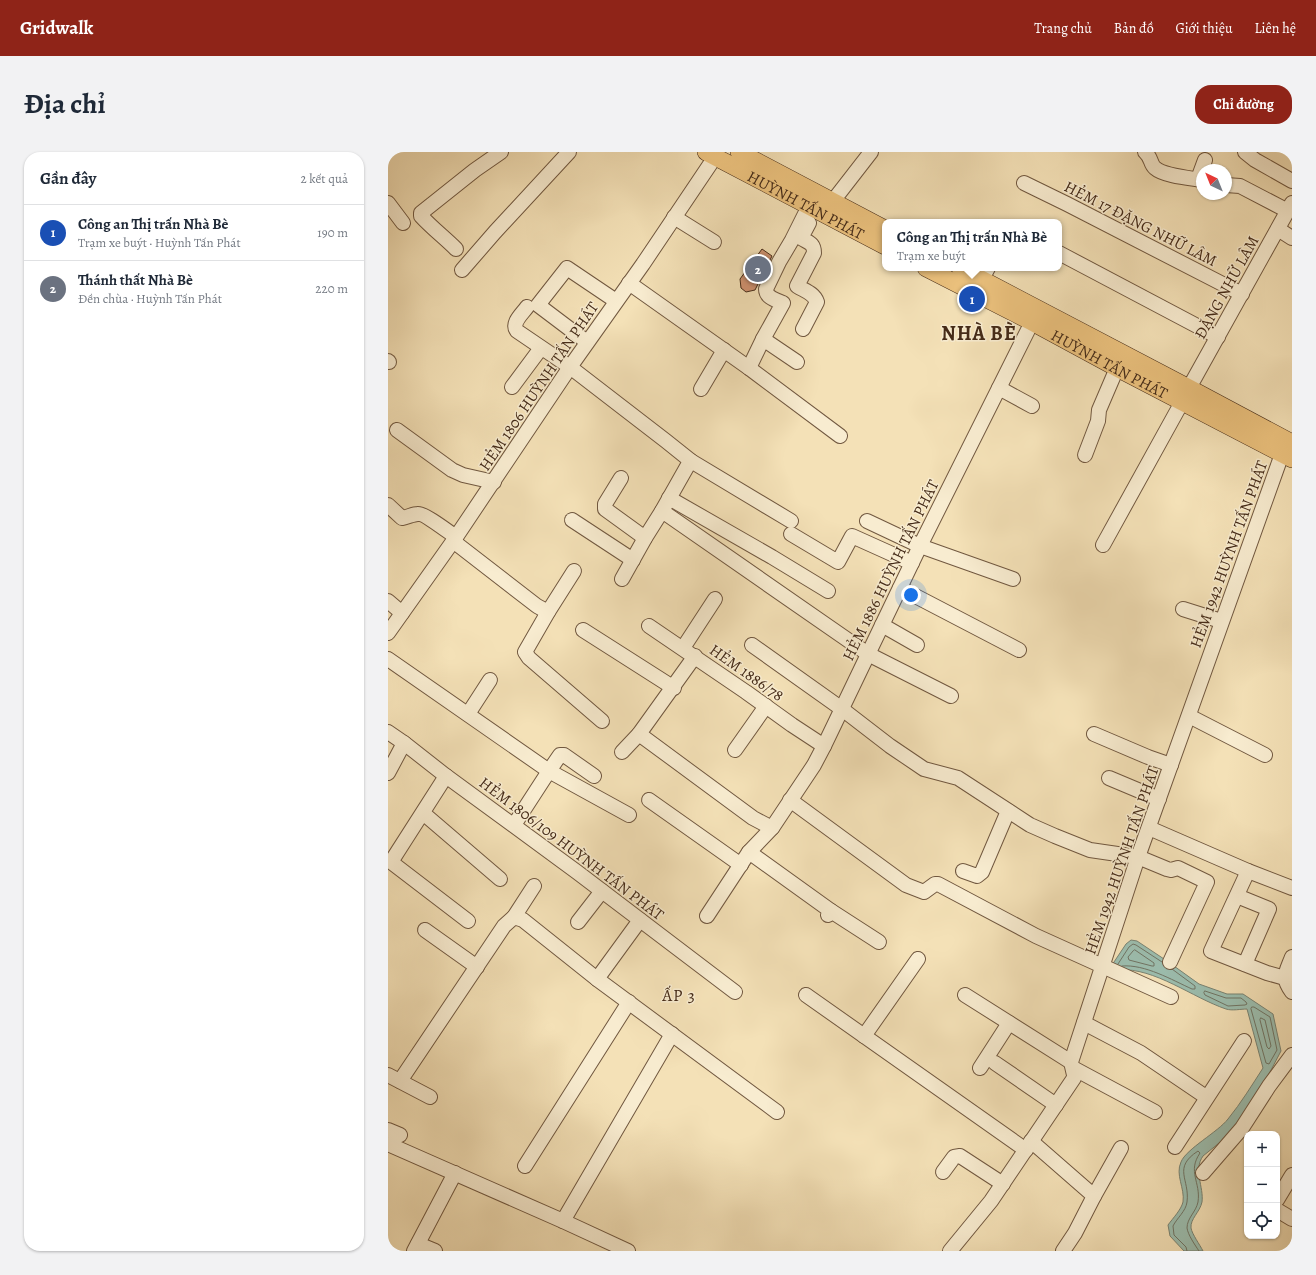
<!DOCTYPE html>
<html lang="vi">
<head>
<meta charset="utf-8">
<style>
	body { margin:0; font-family:Alegreya,serif; background:#f2f2f3; color:#1f2937 }
	.controls { position:absolute; right:12px; bottom:12px; display:grid; overflow:hidden; border-radius:8px; box-shadow:0 1px 3px #0004 }
	.controls button { width:36px; height:36px; display:grid; place-items:center; padding:0; border:0; border-bottom:1px solid #e0e1e3; background:#fff; color:#1f2937; font:20px sans-serif }
	.compass { position:absolute; left:808px; top:12px; width:36px; height:36px; border-radius:50%; background:#fff; box-shadow:0 1px 3px #0004; rotate:317deg }
	.you { position:absolute; left:523px; top:443px; width:14px; height:14px; margin:-10px; border:3px solid #fff; border-radius:50%; background:#1a73e8; box-shadow:0 0 0 6px #1a73e833 }
	.badge { display:grid; place-items:center; width:26px; height:26px; border-radius:50%; background:#8f2418; color:#fff; font-size:13px; font-weight:700 }
	.pin { position:absolute; translate:-50% -50%; border:2px solid #fff; box-shadow:0 1px 4px #0006 }
	.popup { position:absolute; left:494px; top:67px; width:180px; height:52px; box-sizing:border-box; display:grid; place-content:center; border-radius:8px; background:#fff; filter:drop-shadow(0 1px 3px #0005); font-size:13px; white-space:nowrap; color:#747a83 }
	.popup b { font-size:15px; color:#1f2937 }
	.popup::after { content:''; position:absolute; left:50%; top:100%; margin-left:-8px; border:8px solid transparent; border-top-color:#fff }
	.list { margin:0; padding:0; list-style:none }
	h2 { display:flex; justify-content:space-between; align-items:center; height:52px; margin:0; padding:0 16px; font-size:17px }
	h2 small { font-size:13px; font-weight:400; color:#747a83 }
	.list li { display:grid; grid-template-columns:26px 1fr auto; gap:12px; align-items:center; box-sizing:border-box; height:56px; padding:0 16px; border-top:1px solid #e0e1e3 }
	.list b { display:block; font-size:15px; white-space:nowrap }
	.list p { margin:0; font-size:13px; white-space:nowrap; color:#747a83 }
	.list em { font-size:13px; font-style:normal; color:#747a83 }
	.icon { flex:none; width:22px; height:22px; fill:none; stroke:currentColor; stroke-width:2; stroke-linecap:round; stroke-linejoin:round }
	.map { position:relative; flex:none; width:904px; height:1099px; overflow:hidden; border-radius:16px }
	header { display:flex; align-items:center; gap:24px; box-sizing:border-box; height:56px; padding:0 20px; background:#8f2418; color:#fff }
	header strong { font-size:19px }
	nav { display:flex; gap:22px; margin-inline-start:auto; font-size:14px }
	.intro { display:flex; align-items:center; justify-content:space-between; box-sizing:border-box; height:96px; padding:0 24px }
	h1 { margin:0; font-size:28px }
	.button { padding:10px 18px; border-radius:16px; background:#8f2418; color:#fff; font-size:14px; font-weight:700 }
	main { display:flex; gap:24px; padding:0 24px }
	aside { flex:1; background:#fff; border-radius:16px; box-shadow:0 1px 3px #0004 }
	.map>svg:first-child { display:block }
	.water { fill:#9cbeaf; stroke:#798373 }
	.lines { fill:none; stroke-linecap:round; stroke-linejoin:round }
	.shore { stroke:#707464; stroke-width:1 }
	.building { fill:#d19371; stroke:#452b18 }
	.minor-casing { stroke:#715840; stroke-width:16 }
	.major-casing { stroke:#452b18; stroke-width:18 }
	.minor { stroke:#f8ecd0; stroke-width:14 }
	.major { stroke:#eac07c; stroke-width:17 }
	.labels { text-anchor:middle; stroke-width:3; stroke-linejoin:round; paint-order:stroke }
	.street-label { font-size:16px; fill:#452b18; stroke:#f8ecd0 }
	.neighbourhood-label { font-size:17px; letter-spacing:1px; fill:#452b18; stroke:#f8ecd0 }
	.district-label { font-size:20px; font-weight:bold; letter-spacing:1px; fill:#452b18; stroke:#f8ecd0 }
</style>
</head>
<body>
<header>
<strong>Gridwalk</strong>
<nav><a>Trang chủ</a><a>Bản đồ</a><a>Giới thiệu</a><a>Liên hệ</a></nav>
</header>
<div class="intro"><h1>Địa chỉ</h1><a class="button">Chỉ đường</a></div>
<main>
<aside>
<h2>Gần đây<small>2 kết quả</small></h2>
<ul class="list">
<li><span class="badge" style="background:#1a4fb4">1</span><div><b>Công an Thị trấn Nhà Bè</b><p>Trạm xe buýt · Huỳnh Tấn Phát</p></div><em>190 m</em></li>
<li><span class="badge" style="background:#6b7280">2</span><div><b>Thánh thất Nhà Bè</b><p>Đền chùa · Huỳnh Tấn Phát</p></div><em>220 m</em></li>
</ul>
</aside>
<div class="map">
<svg width="904" height="1099" viewBox="0 0 904 1099">
	<rect width="100%" height="100%" fill="#f4e1b7"/>
	<filter id="stains"><feTurbulence type="fractalNoise" baseFrequency=".005" numOctaves="4"/><feColorMatrix values="0 0 0 0 .2 0 0 0 0 .09 0 0 0 0 .02 0 0 0 .5 -.17"/></filter>
	<radialGradient id="worn" r=".72"><stop offset=".6" stop-color="#630" stop-opacity="0"/><stop offset="1" stop-color="#630" stop-opacity=".3"/></radialGradient>
	<path class="water" d="M743,788L749,789L779,809L811,832L839,842H855L885,862L893,899L861,960L841,983L815,1004C805,1018 816,1035 814,1050C812,1060 802,1067 803,1076C804,1082 812,1093 815,1099H796L782,1084L780,1073C785,1066 793,1058 795,1050C797,1036 787,1023 793,1010C798,997 830,980 840,967C853,951 864,933 875,916L859,857C853,857 844,859 838,857C805,846 766,815 731,818L724,813L738,792Z"/>
	<g class="lines">
		<g class="shore">
			<path d="M747,798L766,811V814H764L741,808L740,805L745,799Z"/>
			<path d="M730,812L741,795L745,792L748,793L774,810"/>
			<path d="M734,814C757,812 784,828 804,837H807V834L784,817"/>
			<path d="M817,839L838,846H853L858,850L859,852L857,853L840,854L817,843L816,841Z"/>
			<path d="M864,855H866L882,865L889,898L881,912L878,911L863,857Z"/>
			<path d="M873,866L877,868L883,894L881,897L879,895L872,868Z"/>
			<path d="M799,1099L798,1095L786,1083L785,1074C789,1066 798,1059 799,1050C802,1027 784,1016 810,999L812,1001C799,1020 813,1030 810,1050C808,1060 799,1066 799,1076C800,1083 807,1093 811,1099"/>
		</g>
	</g>
	<path class="building" d="M374,97L384,104L367,138L358,140L353,136L352,127Z"/>
	<g class="lines">
		<defs>
			<g id="minor">
				<path d="M757,0C764,6 762,12 767,16C776,24 802,26 814,28"/>
				<path d="M857,0L867,8L904,29"/>
				<path d="M810,27L817,8"/>
				<path d="M636,31L679,52L854,142"/>
				<path d="M838,33L852,34L900,59"/>
				<path d="M0,51L15,71"/>
				<path d="M440,57L445,49L483,0"/>
				<path d="M286,65L326,90"/>
				<path d="M890,77L904,86"/>
				<path d="M68,97C57,86 44,76 33,64V61L87,18L113,0"/>
				<path d="M671,101L830,185"/>
				<path d="M74,118L107,80L181,0"/>
				<path d="M594,127L600,116"/>
				<path d="M241,131L361,216L452,284"/>
				<path d="M139,155C134,162 123,171 129,179L182,215L278,289L303,309"/>
				<path d="M415,177L429,150C426,141 417,139 409,134L426,101C426,91 421,91 413,86L421,71"/>
				<path d="M375,187L395,151C388,148 378,146 378,137L391,110L404,88L421,54"/>
				<path d="M199,190L150,153L179,116L228,149"/>
				<path d="M0,209L1,210"/>
				<path d="M361,216L375,187L409,210"/>
				<path d="M124,235L153,196"/>
				<path d="M611,236L644,254"/>
				<path d="M801,236L904,51"/>
				<path d="M313,237L336,198"/>
				<path d="M9,278L64,318L75,323L106,330"/>
				<path d="M697,303L710,269L711,258L729,216"/>
				<path d="M233,326L217,352V357L257,386"/>
				<path d="M281,346L384,405L440,439"/>
				<path d="M0,353L14,366C20,365 25,362 30,362C36,361 62,381 68,385"/>
				<path d="M274,359L480,502L563,544"/>
				<path d="M184,368L245,408"/>
				<path d="M479,369L532,394L625,427"/>
				<path d="M403,382L450,410L464,384L524,411"/>
				<path d="M65,389L149,454L160,460"/>
				<path d="M715,393L794,250"/>
				<path d="M186,419L160,460L137,500L141,506L214,569"/>
				<path d="M234,427L257,386L274,359L300,313L303,309L403,369"/>
				<path d="M512,436L631,498"/>
				<path d="M0,449L14,461"/>
				<path d="M795,457L833,469"/>
				<path d="M494,473L529,493"/>
				<path d="M261,474L358,540L404,573L436,594"/>
				<path d="M195,478L286,536"/>
				<path d="M0,481L68,385L182,215L255,112L327,5"/>
				<path d="M364,493L454,557L502,594L536,617L570,626L642,673L667,684L702,698L750,705L779,717L783,718L790,716L819,730L782,810"/>
				<path d="M295,496L327,447"/>
				<path d="M0,507L161,619L126,673"/>
				<path d="M80,562L102,528"/>
				<path d="M801,564L877,603"/>
				<path d="M0,580L16,591L58,624L189,720L347,840"/>
				<path d="M251,582L365,666L384,676"/>
				<path d="M706,582L760,605L783,613"/>
				<path d="M347,598L378,554"/>
				<path d="M234,600L251,582L307,504"/>
				<path d="M0,621L16,591"/>
				<path d="M58,624L3,710L80,769"/>
				<path d="M206,624L176,603H172L161,619L241,663"/>
				<path d="M721,626L771,647"/>
				<path d="M261,648L353,713"/>
				<path d="M402,648L518,733L536,740L547,732H550L648,784L783,845"/>
				<path d="M35,661L112,727"/>
				<path d="M761,676L860,719L904,736"/>
				<path d="M361,700L443,759L440,763"/>
				<path d="M575,719L589,724L594,720L620,659"/>
				<path d="M860,719L823,799L879,821L897,826"/>
				<path d="M849,744L881,757L857,812"/>
				<path d="M443,759L491,790"/>
				<path d="M319,764L361,700L384,676L426,613L436,594L532,394L644,170"/>
				<path d="M126,765L146,734"/>
				<path d="M190,770L214,739"/>
				<path d="M37,778L89,815"/>
				<path d="M904,805C898,821 893,825 904,840"/>
				<path d="M209,827L252,768"/>
				<path d="M418,843L638,998"/>
				<path d="M577,843L683,910"/>
				<path d="M696,871L753,901L818,945"/>
				<path d="M476,884L530,807"/>
				<path d="M607,911L668,953"/>
				<path d="M592,916L621,871"/>
				<path d="M685,916L767,960"/>
				<path d="M0,923L42,945"/>
				<path d="M12,929L116,774L126,765L135,768L209,827L389,960"/>
				<path d="M0,978L12,983"/>
				<path d="M643,989L706,1044L687,1081L675,1099"/>
				<path d="M0,992L175,1069L240,1099"/>
				<path d="M787,995L856,889"/>
				<path d="M137,1014L241,850"/>
				<path d="M555,1020L566,1005L572,1004L615,1032"/>
				<path d="M815,1021L854,976L881,934L904,903"/>
				<path d="M706,1044L733,996"/>
				<path d="M889,1048L904,1023"/>
				<path d="M889,1058L904,1067"/>
				<path d="M175,1069L284,882"/>
				<path d="M30,1092L47,1099"/>
				<path d="M26,1099L67,1021"/>
				<path d="M562,1099L603,1049L686,926V923L683,910L750,705L894,302"/>
			</g>
			<g id="major">
				<path id="s1" d="M318,0L497,94"/>
				<path d="M351,0L497,77"/>
				<path id="s2" d="M538,116L644,170L729,216L904,307"/>
				<path d="M572,116L801,236L904,291"/>
			</g>
		</defs>
		<use href="#minor" class="minor-casing"/>
		<use href="#major" class="major-casing"/>
		<use href="#minor" class="minor"/>
		<use href="#major" class="major"/>
	</g>
	<g class="labels">
		<g class="street-label">
			<text dy="6" stroke="none"><textPath href="#s1" startOffset="113">HUỲNH TẤN PHÁT</textPath></text>
			<text transform="translate(753 71) rotate(27)" y="6">HẺM 17 ĐẶNG NHỮ LÂM</text>
			<text transform="translate(838 135) rotate(-61)" y="6">ĐẶNG NHỮ LÂM</text>
			<text dy="6" stroke="none"><textPath href="#s2" startOffset="207">HUỲNH TẤN PHÁT</textPath></text>
			<text transform="translate(150 234) rotate(-56)" y="6">HẺM 1806 HUỲNH TẤN PHÁT</text>
			<text transform="translate(840 402) rotate(-70)" y="6">HẺM 1942 HUỲNH TẤN PHÁT</text>
			<text transform="translate(502 418) rotate(-64)" y="6">HẺM 1886 HUỲNH TẤN PHÁT</text>
			<text transform="translate(359 520) rotate(35)" y="6">HẺM 1886/78</text>
			<text transform="translate(184 696) rotate(37)" y="6">HẺM 1806/109 HUỲNH TẤN PHÁT</text>
			<text transform="translate(733 708) rotate(-71)" y="6">HẺM 1942 HUỲNH TẤN PHÁT</text>
		</g>
		<g class="neighbourhood-label">
			<text x="291" y="849">ẤP 3</text>
		</g>
		<g class="district-label">
			<text x="591" y="188">NHÀ BÈ</text>
		</g>
	</g>
	<rect width="100%" height="100%" filter="url(#stains)"/>
	<rect width="100%" height="100%" fill="url(#worn)"/>
</svg>
<div class="controls">
<button>+</button>
<button>−</button>
<button><svg class="icon" aria-label="locate" viewBox="0 0 24 24"><circle cx="12" cy="12" r="6"/><path d="M12 2v4M12 18v4M2 12h4M18 12h4"/></svg></button>
</div>
<svg class="compass" viewBox="-18 -18 36 36"><path d="M0-13l5 13h-10z" fill="#e53935"/><path d="M0 13l5-13h-10z" fill="#747a83"/></svg>
<div class="you"></div>
<div class="pin badge" style="left:584px;top:147px;background:#1a4fb4">1</div>
<div class="popup"><b>Công an Thị trấn Nhà Bè</b>Trạm xe buýt</div>
<div class="pin badge" style="left:370px;top:117px;background:#6b7280">2</div>
</div>
</main>
</body>
</html>
